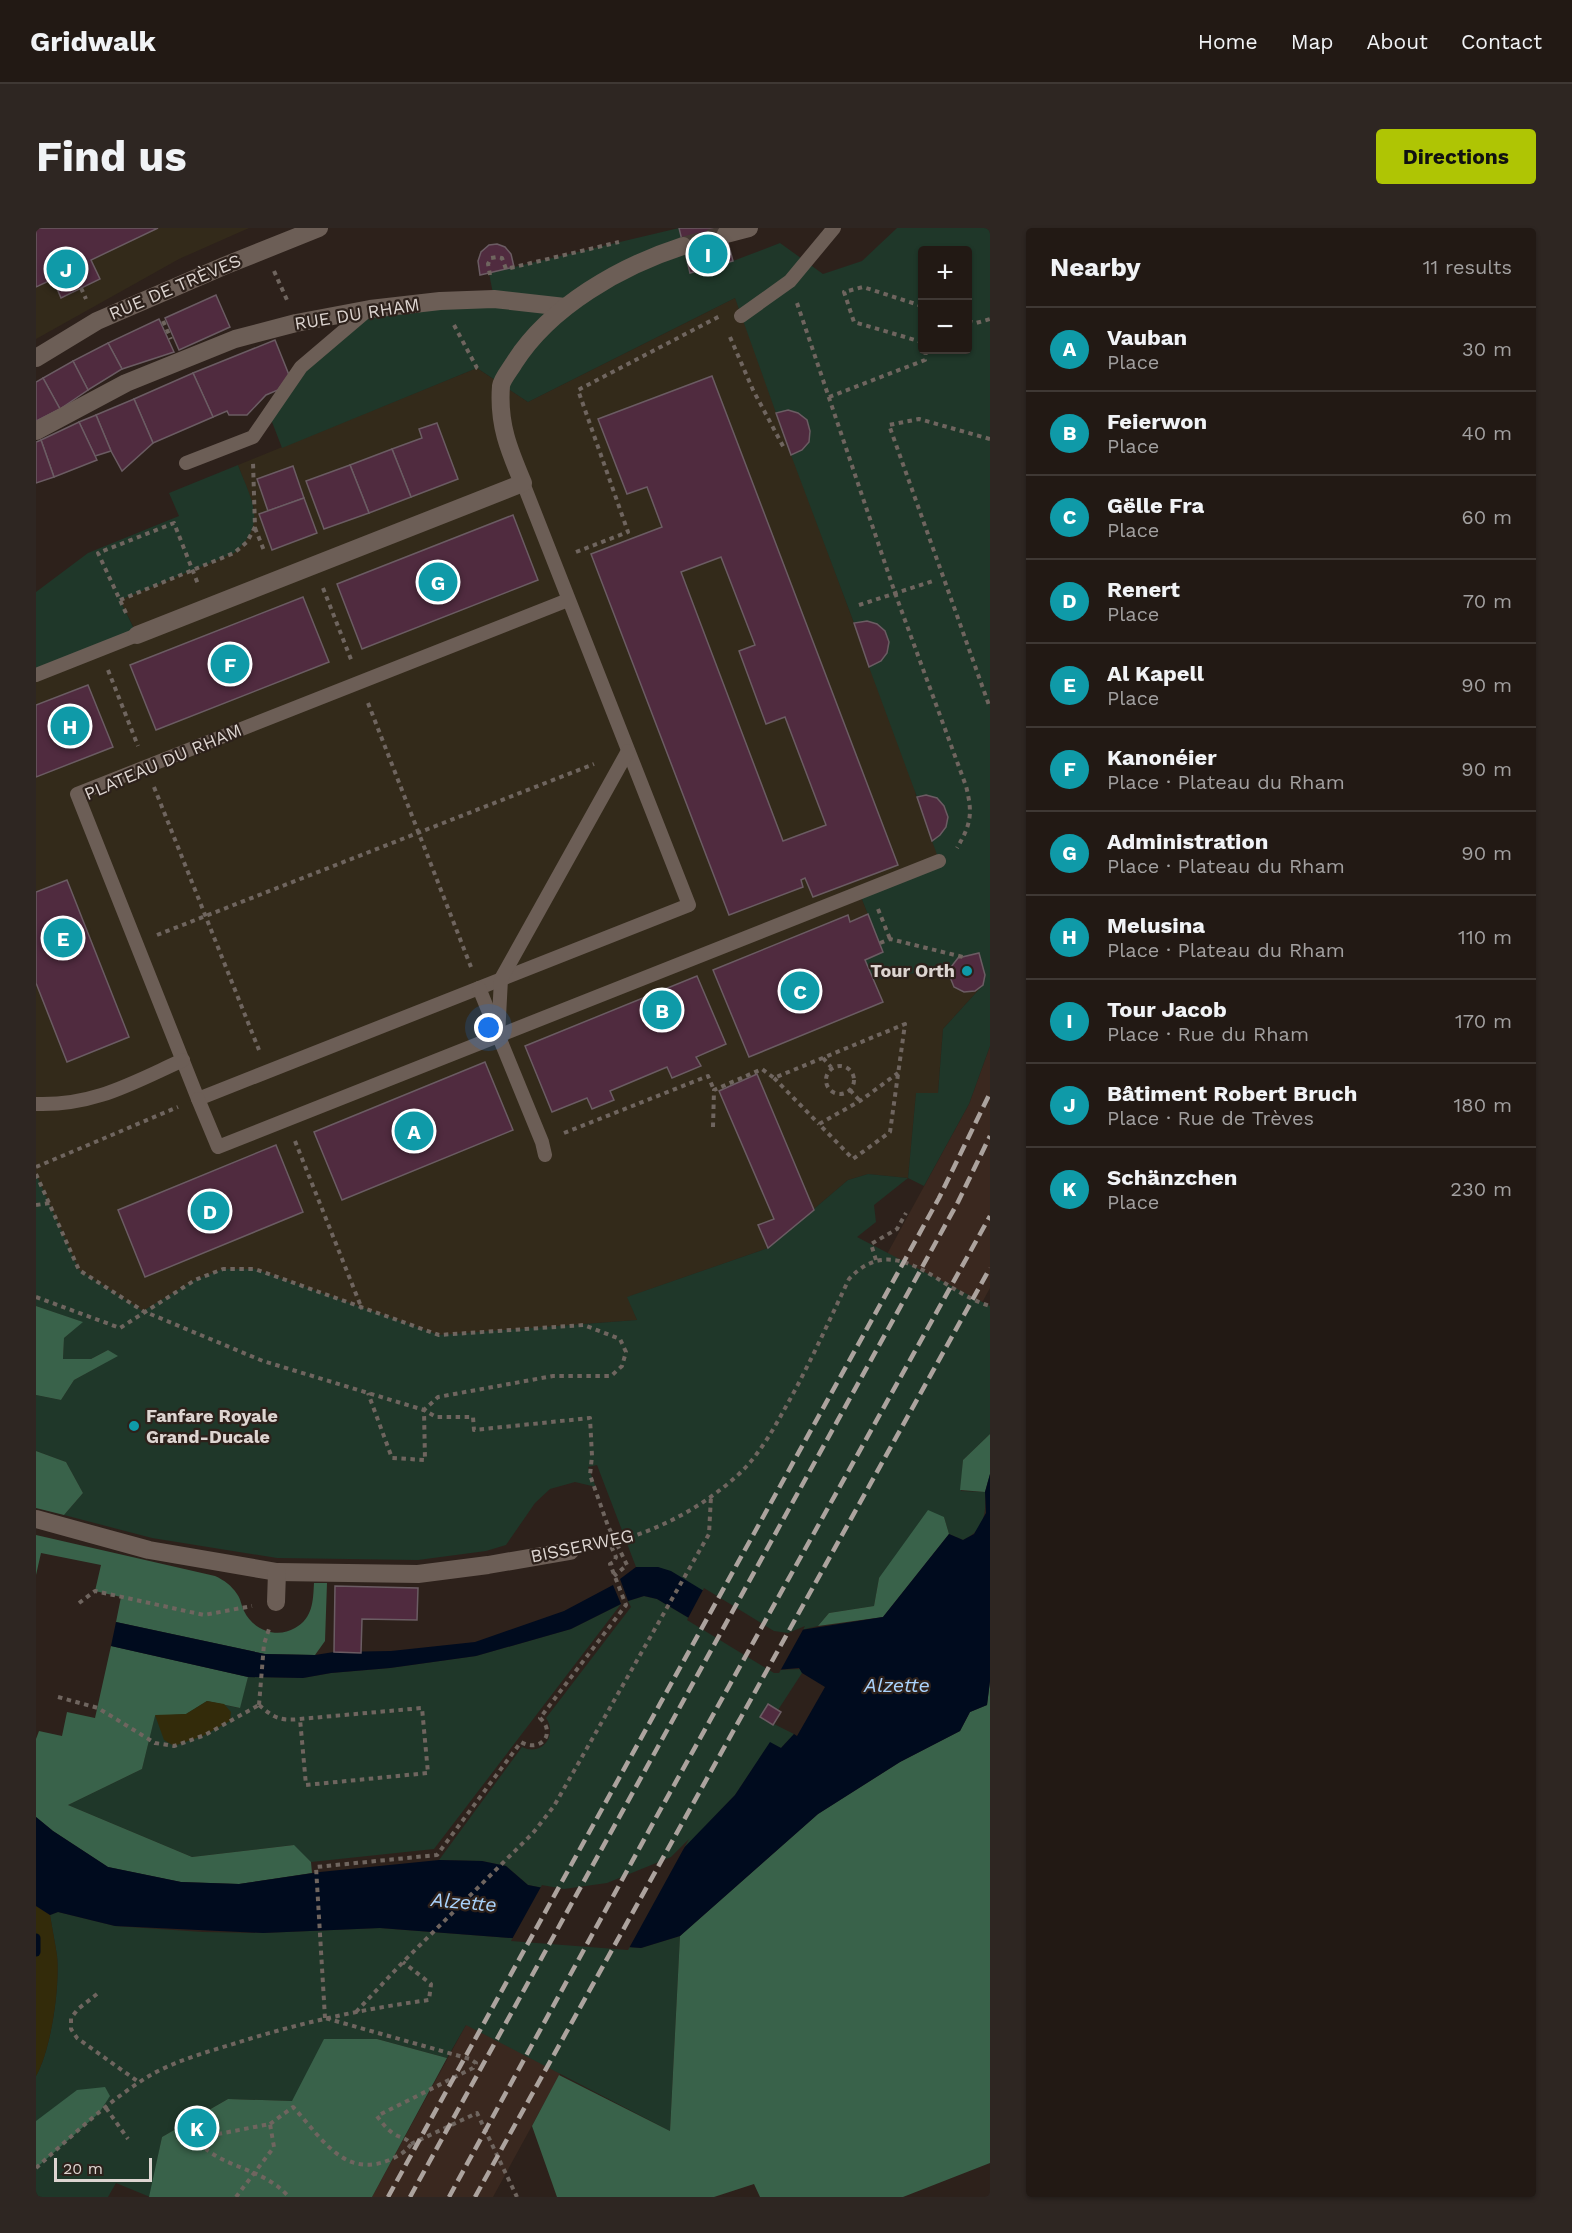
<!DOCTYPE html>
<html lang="en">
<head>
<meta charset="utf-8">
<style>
	body { margin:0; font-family:"Work Sans",sans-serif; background:#2e2622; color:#f1f3f6 }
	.controls { position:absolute; right:18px; top:18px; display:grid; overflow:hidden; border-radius:6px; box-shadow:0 2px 4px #0004 }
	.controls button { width:54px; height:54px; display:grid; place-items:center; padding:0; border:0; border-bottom:2px solid #3f3834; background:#221914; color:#f1f3f6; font:30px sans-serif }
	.scale { position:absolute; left:18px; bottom:15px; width:98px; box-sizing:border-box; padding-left:6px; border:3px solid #ddd5d1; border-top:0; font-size:16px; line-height:21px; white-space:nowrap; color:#ddd5d1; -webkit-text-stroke:4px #2d211b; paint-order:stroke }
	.you { position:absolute; left:453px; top:800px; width:21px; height:21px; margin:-15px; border:4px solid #fff; border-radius:50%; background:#1a73e8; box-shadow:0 0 0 9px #1a73e833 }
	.badge { display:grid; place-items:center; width:39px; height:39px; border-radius:50%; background:#afc504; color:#fff; font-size:20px; font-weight:700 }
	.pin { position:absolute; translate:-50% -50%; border:3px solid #fff; box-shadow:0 2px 6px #0006 }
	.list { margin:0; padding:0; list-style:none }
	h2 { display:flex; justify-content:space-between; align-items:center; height:78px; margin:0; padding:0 24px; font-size:26px }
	h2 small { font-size:20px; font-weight:400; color:#a2a0a0 }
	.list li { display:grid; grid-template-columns:39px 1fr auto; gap:18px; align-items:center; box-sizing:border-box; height:84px; padding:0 24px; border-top:2px solid #3f3834 }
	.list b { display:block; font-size:22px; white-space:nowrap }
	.list p { margin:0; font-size:20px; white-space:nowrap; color:#a2a0a0 }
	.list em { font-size:20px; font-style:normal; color:#a2a0a0 }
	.map { position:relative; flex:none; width:954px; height:1969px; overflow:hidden; border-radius:6px }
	header { display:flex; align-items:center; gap:36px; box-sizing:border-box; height:84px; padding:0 30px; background:#221914; border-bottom:2px solid #3f3834 }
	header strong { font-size:28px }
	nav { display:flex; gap:33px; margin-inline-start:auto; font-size:21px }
	.intro { display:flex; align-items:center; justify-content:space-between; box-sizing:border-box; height:144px; padding:0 36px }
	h1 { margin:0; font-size:42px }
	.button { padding:15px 27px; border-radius:6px; background:#afc504; color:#111; font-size:21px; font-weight:700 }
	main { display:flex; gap:36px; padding:0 36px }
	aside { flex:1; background:#221914; border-radius:6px; box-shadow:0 2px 4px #0004 }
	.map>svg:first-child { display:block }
	.commercial { fill:#332a1a }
	.built { fill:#3a281f }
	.green { fill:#1f3729; fill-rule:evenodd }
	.forest { fill:#39624a }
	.sand { fill:#332b0a }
	.water { fill:#000b1e }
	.pier { fill:#2d211b }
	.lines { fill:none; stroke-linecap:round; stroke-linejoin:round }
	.stream { stroke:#000b1e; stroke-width:9 }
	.building { fill:#502b3f; stroke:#6b5c63; stroke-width:1.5; fill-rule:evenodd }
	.street-tunnel { stroke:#473c36; stroke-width:18; stroke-dasharray:18 9; stroke-linecap:butt }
	.path { stroke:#6f655f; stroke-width:4; stroke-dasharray:4.5 4.5; stroke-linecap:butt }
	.lane { stroke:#6c5e56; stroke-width:14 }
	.street { stroke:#6c5e56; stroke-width:18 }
	.rail { stroke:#aca39e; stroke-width:4.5; stroke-dasharray:12 6; stroke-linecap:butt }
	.culture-dot { fill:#0f9aa8; stroke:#2d211b; stroke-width:2 }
	.labels { text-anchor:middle; stroke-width:4.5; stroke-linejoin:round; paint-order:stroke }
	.street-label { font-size:18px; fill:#ddd5d1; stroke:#2d211b }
	.poi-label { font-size:18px; font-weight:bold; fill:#ddd5d1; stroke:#2d211b; text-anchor:end }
	.water-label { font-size:20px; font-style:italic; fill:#aad3fd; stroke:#2d211b }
</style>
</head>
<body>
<header>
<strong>Gridwalk</strong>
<nav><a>Home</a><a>Map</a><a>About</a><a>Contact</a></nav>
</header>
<div class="intro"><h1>Find us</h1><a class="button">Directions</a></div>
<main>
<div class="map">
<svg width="954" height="1969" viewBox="0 0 954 1969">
	<rect width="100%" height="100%" fill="#2d211b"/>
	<g class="commercial">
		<path d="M0,0H213L143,31L0,111Z"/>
		<path d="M699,70L752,182L762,185L771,192L774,203L773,214L766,222L756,227L818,395L831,393L841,396L849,403L853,414L880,568L890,567L901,570L908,578L912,589L910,599L904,607L903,633L823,664L847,724L829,732L838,752L915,739L914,749L919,759L939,763L947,757L907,801L902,865L880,866L872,950L832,946L812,952L732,1020L592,1069L601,1092L403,1107L219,1041H187L159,1052L107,1083L43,1042L0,946V447L101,406L84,372L198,325L219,282L202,237L441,140L492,174Z"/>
	</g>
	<path class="built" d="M954,818V1060L457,1969H336L933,876Z"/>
	<g class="green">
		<path d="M643,0L655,45L697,33L744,15L787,46L826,33L861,0H954V818L933,876L888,958L872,950L838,977L840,994L821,1009L954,1078V1206L927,1232L925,1263L949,1264C950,1286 949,1302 927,1312L913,1306L908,1289L843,1350L838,1378L793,1385L782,1398L765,1402L753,1408L737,1405L622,1339H600L561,1237L552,1239L560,1259L539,1254L514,1261L499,1275L470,1317L450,1323L382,1332L241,1330L116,1310L28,1287L47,1265L30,1234L0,1223V1167L25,1172L38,1152L81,1128L72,1122L55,1131H27L28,1110L46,1094L0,1078V946L43,1042L107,1083L159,1052L187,1041H219L403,1107L601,1092L591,1069L732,1020L812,952L832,946L872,950L880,865H902L907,801L947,757L949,747L943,725L922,730L915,739L837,752L829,732L847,724L823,664L903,632L896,613C922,596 913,563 881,569L833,439L845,433L853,414C847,396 836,392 818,395L755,227C788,212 775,177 740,185L699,70L492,174L441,140L246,220L233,186L265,139L334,81L458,71L453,45ZM886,22H932V122H886Z"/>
		<path d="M202,237C216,274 232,295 198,325L84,372L101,407L0,447V364L52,325L143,288L133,265Z"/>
		<path d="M608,1368L621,1371L740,1442L765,1441L766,1445L742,1482L732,1476L724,1489L758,1506L745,1520L734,1515L699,1567L637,1632L571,1658L528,1664L492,1657L470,1638L446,1633L403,1632L486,1519C506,1529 522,1507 510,1490L595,1379L592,1373Z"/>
		<path d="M585,1376L398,1621L275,1634L257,1617L156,1629L32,1577L106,1541L119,1487L171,1473L203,1480L212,1449L267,1450L295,1445L354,1440L440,1428L535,1401Z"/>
		<path d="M22,1684L79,1698L167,1704L227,1705L343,1700L605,1720L644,1708L634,1903L430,1797L411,1830L341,1811L256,1873L192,1871L126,1909L114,1969L80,1955L72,1969H0V1848C15,1822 24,1759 21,1728C19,1714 16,1700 14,1687Z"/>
	</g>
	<g class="forest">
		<path d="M0,1078L47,1094L28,1110L27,1131H55L72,1122L82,1128L38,1152L25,1172L0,1167Z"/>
		<path d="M954,1206V1246L949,1264L924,1262L927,1232Z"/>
		<path d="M0,1223L30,1234L47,1265L28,1287L0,1280Z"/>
		<path d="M892,1282L908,1289L913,1306L847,1389L782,1398L793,1385L838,1378L843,1350Z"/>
		<path d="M0,1307L179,1348C188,1352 196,1358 201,1366C205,1371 205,1377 208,1383C217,1402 241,1411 259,1400C277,1390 277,1373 278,1355H291L289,1413L279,1427L229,1426L80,1394L85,1369L59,1363L65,1337L5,1325L0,1347Z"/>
		<path d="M75,1418L212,1449L204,1480L171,1473L150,1486L119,1488L106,1541L32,1577L156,1629L258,1617L275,1634L276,1645L203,1656L145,1654L72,1639L17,1603L0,1589V1511L3,1503L26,1508L31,1484L59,1490Z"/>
		<path d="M954,1453V1935L867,1969H724L718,1956L678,1969H521L496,1898L523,1847L634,1903L644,1708L782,1586L864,1534L924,1503L934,1484L951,1477Z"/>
		<path d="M288,1811H341L411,1830L336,1969H113L126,1909L192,1871L256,1873Z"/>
		<path d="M69,1859L74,1868L63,1885L0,1940V1893L41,1862Z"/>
	</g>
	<g class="sand">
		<path d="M171,1473L188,1476L195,1484L194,1493L169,1507L138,1518L128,1512L119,1487L150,1486Z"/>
		<path d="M0,1678L14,1687C16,1700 19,1714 21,1728C24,1759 15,1822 0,1848Z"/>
	</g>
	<g class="water">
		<path d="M954,1246V1453L951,1477L934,1484L924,1503L864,1534L782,1586L644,1708L605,1720L344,1700L227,1705L79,1698L22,1684L14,1687L0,1678V1589L17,1603L72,1639L145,1654L203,1656L284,1644L403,1632L446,1633L470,1638L492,1657L528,1664L571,1658L637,1631L699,1567L734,1514L745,1520L758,1506L761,1508L789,1459L766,1445L763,1440L740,1442L621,1371L608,1368L592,1373L584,1351L600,1339H622L635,1343L737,1405L753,1408L765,1402L847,1389L913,1306L927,1312L938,1306L950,1285L949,1264Z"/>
		<path d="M577,1357L585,1376L535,1401L440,1428L354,1440L295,1445L267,1450L212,1449L75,1418L80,1394L229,1426L279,1427L298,1424L355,1423L439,1414L528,1383Z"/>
	</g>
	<g class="pier">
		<path d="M668,1360L738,1403L752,1405L769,1398L743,1445H738L651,1392Z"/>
		<path d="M653,1611L592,1722L475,1713L506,1657L528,1661L571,1655L635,1629Z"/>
	</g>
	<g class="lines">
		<path class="stream" d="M0,1710V1724"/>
	</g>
	<g class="building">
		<path d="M0,0H122L55,32L64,51L25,70L17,51L0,59Z"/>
		<path d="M643,0H688L697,33L654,45Z"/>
		<path d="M461,16L469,19L475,26L478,39L444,47L442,33L445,24L453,17Z"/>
		<path d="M180,67L194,99L143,122L129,90Z"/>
		<path d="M123,91L138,124L86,141L72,115Z"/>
		<path d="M239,112L253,147L242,162L230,167L211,187H193L191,183L177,189L157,145Z"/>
		<path d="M72,115L86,141L52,162L37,133Z"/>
		<path d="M37,133L52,162L24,181L7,150Z"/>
		<path d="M157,145L177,189L117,215L98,171Z"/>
		<path d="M676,148L862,637L777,669L769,650L765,652L767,659L693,687L555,326L626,299L611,259L591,266L562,191ZM685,329L719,417L703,423L730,496L749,489L790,597L747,613L645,344Z"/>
		<path d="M7,150L24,181L0,193V154Z"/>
		<path d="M98,171L117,215L86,243L75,223L60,187Z"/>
		<path d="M752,182L762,185L771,192L774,203L773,214L766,222L755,227L740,185Z"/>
		<path d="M60,187L75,223L59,228L43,194Z"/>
		<path d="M43,194L61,232L18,249L5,212Z"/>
		<path d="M401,195L422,251L375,269L356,221L386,210L383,201Z"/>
		<path d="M5,212L18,249L0,255V214Z"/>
		<path d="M356,221L375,269L333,285L314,237Z"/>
		<path d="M314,237L333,285L288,301L270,253Z"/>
		<path d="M257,238L268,270L232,283L221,251Z"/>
		<path d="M268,270L281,305L236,322L223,286Z"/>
		<path d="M477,287L502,352L326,421L301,356Z"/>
		<path d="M267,369L293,434L120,502L94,437Z"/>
		<path d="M831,393L841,396L849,403L853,414L851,425L845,433L833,439L818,395Z"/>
		<path d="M52,457L77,519L0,549V477Z"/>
		<path d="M890,567L901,570L908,578L912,589L910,599L904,607L896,613L881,569Z"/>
		<path d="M31,652L93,809L31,834L0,755V664Z"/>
		<path d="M832,686L847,724L829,732L847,774L713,829L677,742L812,687L814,694Z"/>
		<path d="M943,725L949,747L947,757L939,763L928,764L918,759L914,749L915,739L922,730Z"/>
		<path d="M661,748L690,816L660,829L665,838L636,850L631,839L574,863L578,872L556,881L551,870L516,884L489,818Z"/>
		<path d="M449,834L477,902L306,972L278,904Z"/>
		<path d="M721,846L778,982L732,1020L722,997L738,991L683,863Z"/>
		<path d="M240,917L267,984L109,1049L82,982Z"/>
		<path d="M299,1358L382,1360L381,1392L326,1391L325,1425L298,1424Z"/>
		<path d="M732,1476L745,1484L737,1497L724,1489Z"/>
		<circle cx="162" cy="1901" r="8"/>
	</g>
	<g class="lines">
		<path class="street-tunnel" d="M647,18L690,6"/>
		<g class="path">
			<path d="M238,43L251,72"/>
			<path d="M454,47L452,36L455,30L461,29L466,30L470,41L583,14"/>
			<path d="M45,60L50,71"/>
			<path d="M761,75L859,365L930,558C937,586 935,596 921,620"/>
			<path d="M886,78L827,59L808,64L818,94L886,114"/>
			<path d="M127,93L135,111"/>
			<path d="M932,93L940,95L954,91"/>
			<path d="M418,97L441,140L444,142"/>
			<path d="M694,109L717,162L748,220"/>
			<path d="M793,169L889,132L890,122"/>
			<path d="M954,211L883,191L853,197L954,480"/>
			<path d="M219,300L229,325"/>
			<path d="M540,324L592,304L542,162L684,88"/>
			<path d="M287,360L316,434"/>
			<path d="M84,372L198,325L211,314L219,299L217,234"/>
			<path d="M823,377L897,353"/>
			<path d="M90,385L62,325L138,295L162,356"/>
			<path d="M72,442L102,518"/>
			<path d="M332,475L435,739"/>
			<path d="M118,559L223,822"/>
			<path d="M842,681L854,711"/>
			<path d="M121,707L558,536"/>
			<path d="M844,715L854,711L927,729"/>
			<path d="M787,830L795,839"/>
			<circle cx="804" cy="852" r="14"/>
			<path d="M738,850L783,896"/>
			<path d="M814,862L824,873"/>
			<path d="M677,899L678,862L726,841L738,850L869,796L854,904L817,931L783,896L824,873L862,845"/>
			<path d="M528,905L672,848L678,862"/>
			<path d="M259,913L326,1081"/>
			<path d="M0,939L142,879"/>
			<path d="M0,946L43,1042L107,1083L227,1133L388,1182L400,1189H437L438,1202L554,1190L556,1228L554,1247L572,1298L591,1337L578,1348"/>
			<path d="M0,977L14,975"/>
			<path d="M840,1032L835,1016L861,1001L870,985"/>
			<path d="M0,1069L84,1100L159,1052L187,1041H219L403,1107L548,1097L584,1111L590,1124L586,1138L575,1148H517L402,1169L388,1182L389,1232L356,1230L332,1165"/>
			<path d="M558,1318C611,1309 664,1282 703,1246C722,1228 736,1204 748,1182C772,1140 792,1095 813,1051C860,1000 905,1064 954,1078"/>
			<path d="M43,1375L59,1363L168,1387L216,1378"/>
			<path d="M22,1469L62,1480L119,1515L138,1518L169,1507L223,1477"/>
			<path d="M223,1477C238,1490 244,1493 264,1491L386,1480L392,1545L270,1557L264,1491"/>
			<path d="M223,1477L228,1416L234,1398"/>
			<path d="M61,1766L42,1781L35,1790V1801L41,1810L104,1855"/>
			<path d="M320,1784L367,1734L497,1605L518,1578L673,1306L675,1268"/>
			<path d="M289,1790L280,1639L401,1627L485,1514C504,1525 521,1506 504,1490L590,1377L574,1336L578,1334L580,1329L574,1316"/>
			<path d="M70,1880L92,1911"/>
			<path d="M234,1896L257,1879C283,1906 305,1948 348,1934C357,1931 371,1924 375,1916C370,1909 364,1910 358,1906C351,1901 346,1895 341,1888L437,1840L440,1835L434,1831L289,1790"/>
			<path d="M375,1916L441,1885L481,1969"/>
			<path d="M0,1940C36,1908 72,1873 113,1848C137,1834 167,1825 194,1817C259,1796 325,1781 393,1772L395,1756L367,1734"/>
			<path d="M200,1969L238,1919L234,1896L172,1908L169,1912L171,1922C198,1942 229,1942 253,1969"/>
		</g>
		<g class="lane">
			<path d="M705,88L754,53L798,0"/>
			<path d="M150,235L217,209L265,139L332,82"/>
			<path d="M487,255L653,677L162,871L41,566L532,372"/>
			<path d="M0,447L101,407"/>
			<path d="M443,760L506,914L509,927"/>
			<path d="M462,808L465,751L592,523"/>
			<path d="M162,871L182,919L903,633"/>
			<path d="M0,876C58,878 96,855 147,832"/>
		</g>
		<g class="street">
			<path d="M690,6L713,0"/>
			<path d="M0,130L61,93L188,38L283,0"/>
			<path d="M0,203L90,155L199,111L260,95L334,81L404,73L458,71L529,79"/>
			<path d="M101,407L487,255C473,222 462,196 465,158C466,151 474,142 478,135C514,78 585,38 647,18"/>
			<path d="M0,1291L113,1322L241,1344L382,1346L452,1337L534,1323"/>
			<path d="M240,1374L241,1344"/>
		</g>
		<g class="rail">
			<path d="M352,1969L903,970L954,865"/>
			<path d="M374,1969L922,974L954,908"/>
			<path d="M413,1969L622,1586L954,988"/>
			<path d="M439,1969L954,1040"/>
		</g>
	</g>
	<g class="culture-dot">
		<circle cx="931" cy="743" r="6"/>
		<circle cx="98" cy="1198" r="6"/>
	</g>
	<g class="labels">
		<g class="street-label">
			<text transform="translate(139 59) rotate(-23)" y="6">RUE DE TRÈVES</text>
			<text transform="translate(321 86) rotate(-9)" y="6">RUE DU RHAM</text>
			<text transform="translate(127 534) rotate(-23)" y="6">PLATEAU DU RHAM</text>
			<text transform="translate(546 1318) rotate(-12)" y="6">BISSERWEG</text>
		</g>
		<g class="poi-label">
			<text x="919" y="749">Tour Orth</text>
			<text x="110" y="1194" text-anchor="start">Fanfare Royale<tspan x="110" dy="21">Grand-Ducale</tspan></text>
		</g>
		<g class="water-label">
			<text x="861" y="1464">Alzette</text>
			<text transform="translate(428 1674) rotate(5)" y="7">Alzette</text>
		</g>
	</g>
</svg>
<div class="controls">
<button>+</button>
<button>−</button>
</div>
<div class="scale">20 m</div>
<div class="you"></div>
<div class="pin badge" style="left:378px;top:903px;background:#0f9aa8">A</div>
<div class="pin badge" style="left:626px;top:782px;background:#0f9aa8">B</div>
<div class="pin badge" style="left:764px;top:763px;background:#0f9aa8">C</div>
<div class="pin badge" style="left:174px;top:983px;background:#0f9aa8">D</div>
<div class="pin badge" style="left:27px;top:710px;background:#0f9aa8">E</div>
<div class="pin badge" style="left:194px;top:436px;background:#0f9aa8">F</div>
<div class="pin badge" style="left:402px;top:354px;background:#0f9aa8">G</div>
<div class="pin badge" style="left:34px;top:498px;background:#0f9aa8">H</div>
<div class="pin badge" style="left:672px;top:26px;background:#0f9aa8">I</div>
<div class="pin badge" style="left:30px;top:41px;background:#0f9aa8">J</div>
<div class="pin badge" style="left:161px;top:1900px;background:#0f9aa8">K</div>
</div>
<aside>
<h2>Nearby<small>11 results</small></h2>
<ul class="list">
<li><span class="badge" style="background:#0f9aa8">A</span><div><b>Vauban</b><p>Place</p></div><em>30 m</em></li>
<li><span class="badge" style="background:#0f9aa8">B</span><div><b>Feierwon</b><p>Place</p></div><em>40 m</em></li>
<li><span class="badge" style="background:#0f9aa8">C</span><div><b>Gëlle Fra</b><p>Place</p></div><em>60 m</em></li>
<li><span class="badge" style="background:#0f9aa8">D</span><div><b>Renert</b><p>Place</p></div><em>70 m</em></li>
<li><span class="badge" style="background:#0f9aa8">E</span><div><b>Al Kapell</b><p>Place</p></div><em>90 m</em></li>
<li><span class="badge" style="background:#0f9aa8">F</span><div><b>Kanonéier</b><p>Place · Plateau du Rham</p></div><em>90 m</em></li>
<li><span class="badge" style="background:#0f9aa8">G</span><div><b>Administration</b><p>Place · Plateau du Rham</p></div><em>90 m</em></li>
<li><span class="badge" style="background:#0f9aa8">H</span><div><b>Melusina</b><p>Place · Plateau du Rham</p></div><em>110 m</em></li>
<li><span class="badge" style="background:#0f9aa8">I</span><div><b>Tour Jacob</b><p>Place · Rue du Rham</p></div><em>170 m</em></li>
<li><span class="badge" style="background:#0f9aa8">J</span><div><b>Bâtiment Robert Bruch</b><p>Place · Rue de Trèves</p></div><em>180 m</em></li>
<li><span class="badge" style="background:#0f9aa8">K</span><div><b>Schänzchen</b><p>Place</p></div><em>230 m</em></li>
</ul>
</aside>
</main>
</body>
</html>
